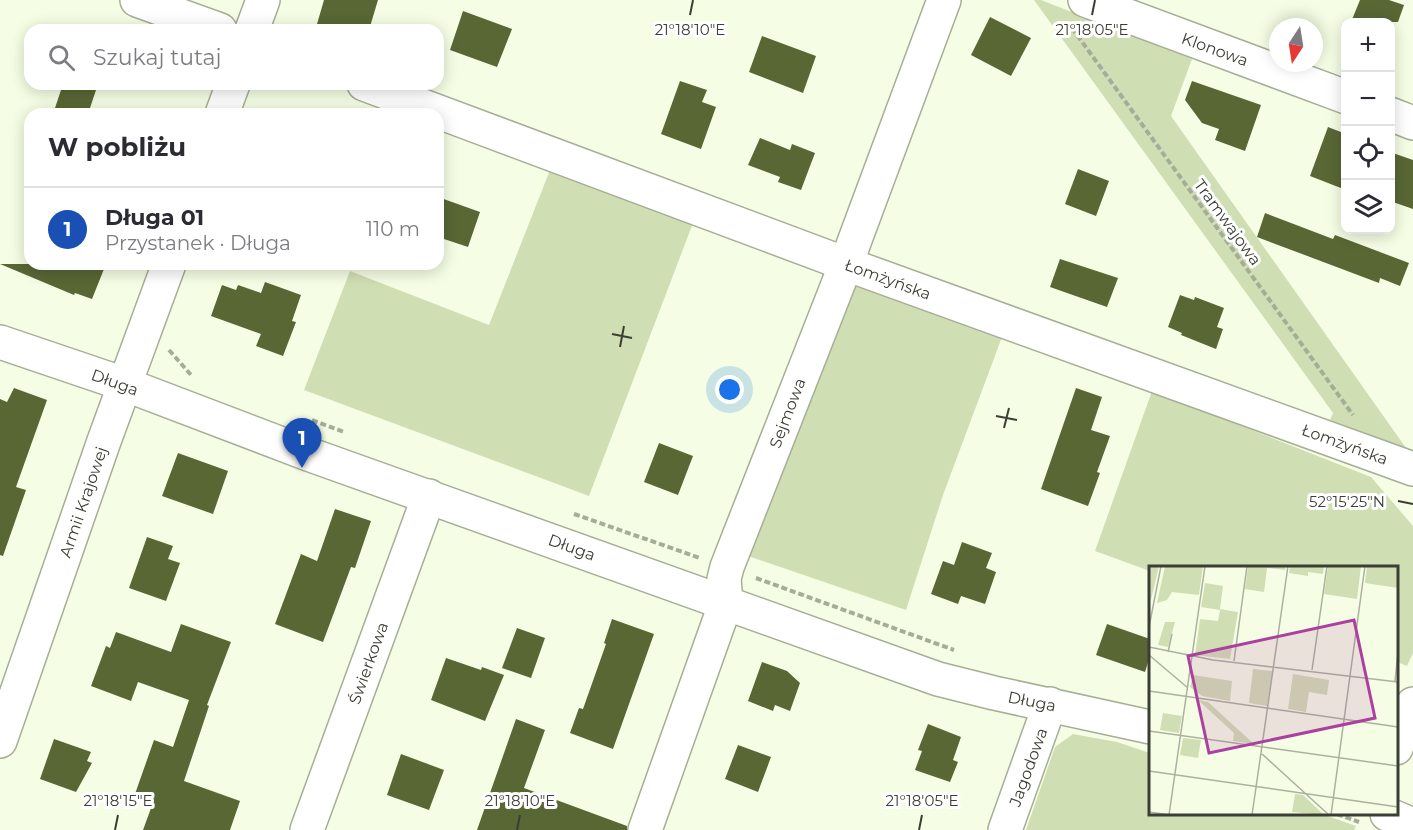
<!DOCTYPE html>
<html lang="pl">
<head>
<meta charset="utf-8">
<style>
	body { margin:0; font-family:Montserrat,sans-serif; background:#f2f2f3; color:#2b2b33 }
	.controls { position:absolute; right:18px; top:18px; display:grid; overflow:hidden; border-radius:12px; box-shadow:0 3px 15px #0003 }
	.controls button { width:54px; height:54px; display:grid; place-items:center; padding:0; border:0; border-bottom:2px solid #e1e1e2; background:#fff; color:#2b2b33; font:30px sans-serif }
	.compass { position:absolute; left:1269px; top:18px; width:54px; height:54px; border-radius:50%; background:#fff; box-shadow:0 3px 15px #0003; rotate:192deg }
	.you { position:absolute; left:730px; top:390px; width:21px; height:21px; margin:-15px; border:4px solid #fff; border-radius:50%; background:#1a73e8; box-shadow:0 0 0 9px #1a73e833 }
	.badge { display:grid; place-items:center; width:39px; height:39px; border-radius:50%; background:#7c3aed; color:#fff; font-size:20px; font-weight:700 }
	.pin { position:absolute; translate:-50% -50px; filter:drop-shadow(0 2px 3px #0008) }
	.pin::after { content:''; position:absolute; top:32px; width:21px; height:18px; background:inherit; clip-path:polygon(0 0,100% 0,50% 100%) }
	.list { margin:0; padding:0; list-style:none }
	h2 { display:flex; justify-content:space-between; align-items:center; height:78px; margin:0; padding:0 24px; font-size:26px }
	h2 small { font-size:20px; font-weight:400; color:#7c7c81 }
	.list li { display:grid; grid-template-columns:39px 1fr auto; gap:18px; align-items:center; box-sizing:border-box; height:84px; padding:0 24px; border-top:2px solid #e1e1e2 }
	.list b { display:block; font-size:22px; white-space:nowrap }
	.list p { margin:0; font-size:20px; white-space:nowrap; color:#7c7c81 }
	.list em { font-size:20px; font-style:normal; color:#7c7c81 }
	.icon { flex:none; width:33px; height:33px; fill:none; stroke:currentColor; stroke-width:2; stroke-linecap:round; stroke-linejoin:round }
	.map { position:relative; flex:none; width:1413px; height:830px; overflow:hidden }
	.search { position:absolute; background:#fff; box-shadow:0 3px 15px #0003; left:24px; top:24px; width:420px; height:66px; display:flex; align-items:center; gap:15px; box-sizing:border-box; padding:0 21px; border-radius:18px; color:#7c7c81; font-size:22px }
	.panel { position:absolute; background:#fff; box-shadow:0 3px 15px #0003; left:24px; top:108px; width:420px; height:162px; border-radius:18px }
	.map>svg:first-child { display:block }
	.green { fill:#d0deb4 }
	.building { fill:#596735 }
	.lines { fill:none; stroke-linecap:round; stroke-linejoin:round }
	.minor-casing { stroke:#a6ae96; stroke-width:36 }
	.path { stroke:#a5ac98; stroke-width:4; stroke-dasharray:6 3; stroke-linecap:butt }
	.minor { stroke:#fff; stroke-width:33 }
	.ticks { fill:none; stroke:#3b3e34; stroke-width:2 }
	.labels { text-anchor:middle; stroke-width:6; stroke-linejoin:round; paint-order:stroke }
	.street-label { font-size:16px; fill:#3b3e34; stroke:#fff }
	.inset-road { fill:none; stroke:#abb19e; stroke-width:1.5 }
	.view { fill:#ac40a0; fill-opacity:0.15; stroke:#ac40a0; stroke-width:3 }
	.inset-edge { fill:none; stroke:#3b3e34; stroke-width:3 }
	.ticks-label { font-size:15px; text-anchor:middle; fill:#3b3e34; stroke:#fff; stroke-width:6; stroke-linejoin:round; paint-order:stroke }
</style>
</head>
<body>
<div class="map">
<svg width="1413" height="830" viewBox="0 0 1413 830">
	<rect width="100%" height="100%" fill="#f5fee4"/>
	<g class="green">
		<path d="M1034,0H1041L1192,59L1171,116L1406,448L1330,420L1333,413Z"/>
		<path d="M550,170L693,223L589,496L304,390L350,271L489,325Z"/>
		<path d="M853,282L1002,337L943,495L906,610L748,556Z"/>
		<path d="M1152,391L1371,477L1413,526V653L1407,666L1397,662L1396,568H1150V571L1095,551Z"/>
		<path d="M1073,734L1117,742L1150,753V814H1322L1356,826L1354,830H1026L1055,747Z"/>
	</g>
	<g class="building">
		<path d="M324,0H378L369,30H335L317,24Z"/>
		<path d="M1360,0H1389L1404,5L1398,22H1351Z"/>
		<path d="M463,11L512,29L497,67L450,50Z"/>
		<path d="M990,17L1031,38L1011,76L971,55Z"/>
		<path d="M762,36L816,56L803,93L749,72Z"/>
		<path d="M680,81L707,90L702,102L716,107L701,149L661,134Z"/>
		<path d="M1192,81L1261,105L1245,151L1215,140L1219,129L1202,123L1185,100Z"/>
		<path d="M63,84H98L88,114H53Z"/>
		<path d="M1328,127L1346,134V190L1310,176Z"/>
		<path d="M760,138L790,150L792,144L815,153L801,190L778,182L780,177L748,165Z"/>
		<path d="M1390,152L1413,160V209L1390,201Z"/>
		<path d="M1078,169L1109,181L1096,216L1065,204Z"/>
		<path d="M438,197L480,212L468,247L438,237Z"/>
		<path d="M1265,213L1333,239L1335,235L1409,263L1400,286L1380,278L1379,283L1257,237Z"/>
		<path d="M1060,259L1118,278L1107,307L1050,287Z"/>
		<path d="M0,264H106L92,299L75,293L74,295Z"/>
		<path d="M265,282L301,295L292,321L296,322L283,356L256,346L261,334L211,316L222,285L236,290L238,285L261,293Z"/>
		<path d="M1180,295L1194,300L1195,297L1224,308L1217,327L1223,329L1216,349L1181,335L1182,333L1168,327Z"/>
		<path d="M14,388L47,400L16,487L26,490L3,556L0,555V399L7,402Z"/>
		<path d="M1076,388L1102,397L1091,430L1110,436L1097,472L1100,473L1088,506L1041,489Z"/>
		<path d="M659,443L693,456L678,495L644,482Z"/>
		<path d="M178,453L228,471L213,514L162,496Z"/>
		<path d="M335,509L371,521L355,568L351,567L323,642L275,624L301,554L317,561Z"/>
		<path d="M147,537L173,546L168,559L180,563L166,601L129,588Z"/>
		<path d="M962,542L992,553L986,568L996,572L985,604L961,596L958,604L931,594L943,561L954,565Z"/>
		<path d="M612,619L654,634L613,749L570,733L579,708L583,709L606,644L604,643Z"/>
		<path d="M181,624L231,642L207,705L209,706L184,781L240,801L230,830H143L154,800L135,794L154,740L173,747L189,700L138,682L131,701L91,686L106,646L110,648L116,632L171,652Z"/>
		<path d="M1107,624L1150,639V656L1145,672L1096,655Z"/>
		<path d="M517,628L545,638L531,678L502,668Z"/>
		<path d="M446,658L481,670L482,667L504,675L485,721L431,700Z"/>
		<path d="M762,662L787,671L800,683L790,711L775,705L773,711L748,701Z"/>
		<path d="M516,719L545,730L524,788L627,826V830H477Z"/>
		<path d="M928,724L961,737L953,760L958,762L950,782L915,770L922,751L918,750Z"/>
		<path d="M54,739L91,752L87,761L92,763L76,792L40,779Z"/>
		<path d="M738,745L771,757L758,792L725,779Z"/>
		<path d="M401,754L444,770L429,810L387,795Z"/>
	</g>
	<g class="lines">
		<defs>
			<g id="minor">
				<path d="M137,0L220,30"/>
				<path d="M1085,0L1346,97"/>
				<path d="M252,30L263,0"/>
				<path d="M364,84L846,264L1413,469"/>
				<path d="M222,114L233,84"/>
				<path d="M1390,114L1413,123"/>
				<path d="M0,342L124,384L308,454L938,679L994,693L1150,727"/>
				<path d="M0,741L104,441L169,264"/>
				<path d="M1396,748L1413,704"/>
				<path d="M1387,814L1413,825"/>
				<path d="M307,830L429,496"/>
				<path d="M645,830L726,602L724,579L727,567L846,264L944,0"/>
				<path d="M1005,830L1050,704"/>
			</g>
		</defs>
		<use href="#minor" class="minor-casing"/>
		<g class="path">
			<path d="M1072,28L1353,415"/>
			<path d="M169,350L192,376"/>
			<path d="M312,420L344,432"/>
			<path d="M574,514L700,558"/>
			<path d="M756,578L954,650"/>
			<path d="M1337,814L1359,822"/>
		</g>
		<use href="#minor" class="minor"/>
	</g>
	<path class="ticks" d="M690,15L693,0M1092,15L1095,0M612,334L632,338M620,347L624,326M996,416L1017,420M1004,428L1009,408M1398,501L1413,504M115,830L118,815M517,830L520,815M919,830L922,815"/>
	<g class="labels">
		<g class="street-label">
			<text transform="translate(1215 49) rotate(20)" y="6">Klonowa</text>
			<text transform="translate(1228 222) rotate(54)" y="6">Tramwajowa</text>
			<text transform="translate(888 279) rotate(20)" y="6">Łomżyńska</text>
			<text transform="translate(115 382) rotate(20)" y="6">Długa</text>
			<text transform="translate(787 413) rotate(-69)" y="6">Sejmowa</text>
			<text transform="translate(1345 444) rotate(20)" y="6">Łomżyńska</text>
			<text transform="translate(83 502) rotate(-71)" y="6">Armii Krajowej</text>
			<text transform="translate(572 547) rotate(20)" y="6">Długa</text>
			<text transform="translate(368 663) rotate(-70)" y="6">Świerkowa</text>
			<text transform="translate(1032 701) rotate(11)" y="6">Długa</text>
			<text transform="translate(1028 767) rotate(-70)" y="6">Jagodowa</text>
		</g>
	</g>
	<g transform="translate(1149 566)">
		<rect width="249" height="249" fill="#f5fee4"/>
		<path d="M0,0H10L2,34L0,32ZM16,0H54L50,29L23,26L18,34L8,37ZM99,0H137L136,4L118,2L115,26L96,23ZM141,0H175L174,8L159,6V10L140,7ZM179,0H212L208,33L175,28ZM218,0H249V22L216,17ZM56,17L74,20L71,43L89,46L81,93L46,89L51,53L69,55L71,44L52,41ZM16,56H26L19,81L9,79ZM104,103L124,105L118,140L100,137ZM144,108L180,114L178,129L160,126L157,146L139,143ZM44,109L83,115L81,135L53,130L41,121ZM49,134L59,136L105,178L84,175L85,167ZM14,147L33,150L30,167L11,164ZM34,172L52,174L49,192L31,189ZM146,228L154,229L175,249L143,246Z" fill="#d0deb4"/>
		<path class="inset-road" d="M0,61L12,0M0,81L64,94L249,116M19,86L23,68M0,89L39,122M85,95L98,0M163,104L178,0M246,115L249,87M0,125L249,161M0,165L249,200M113,188L180,249M0,205L249,241M0,246L21,249M20,249L56,0M103,249L139,0M182,249L216,0"/>
		<path class="view" d="M205,54L226,152L60,187L39,90Z"/>
		<rect width="249" height="249" class="inset-edge"/>
	</g>
	<g class="ticks-label">
		<text x="690" y="35">21°18'10"E</text>
		<text x="1092" y="35">21°18'05"E</text>
		<text x="1347" y="507">52°15'25"N</text>
		<text x="118" y="806">21°18'15"E</text>
		<text x="520" y="806">21°18'10"E</text>
		<text x="922" y="806">21°18'05"E</text>
	</g>
</svg>
<div class="controls">
<button>+</button>
<button>−</button>
<button><svg class="icon" aria-label="locate" viewBox="0 0 24 24"><circle cx="12" cy="12" r="6"/><path d="M12 2v4M12 18v4M2 12h4M18 12h4"/></svg></button>
<button><svg class="icon" aria-label="layers" viewBox="0 0 24 24"><path d="M12 4l9 5-9 5-9-5zM3 14l9 5 9-5"/></svg></button>
</div>
<svg class="compass" viewBox="-18 -18 36 36"><path d="M0-13l5 13h-10z" fill="#e53935"/><path d="M0 13l5-13h-10z" fill="#7c7c81"/></svg>
<div class="you"></div>
<div class="pin badge" style="left:302px;top:468px;background:#1a4fb4">1</div>
<div class="search"><svg class="icon" aria-label="search" viewBox="0 0 24 24"><circle cx="10" cy="10" r="6"/><path d="M15 15l6 6"/></svg>Szukaj tutaj</div>
<section class="panel">
<h2>W pobliżu<small></small></h2>
<ul class="list">
<li><span class="badge" style="background:#1a4fb4">1</span><div><b>Długa 01</b><p>Przystanek · Długa</p></div><em>110 m</em></li>
</ul>
</section>
</div>
</body>
</html>
